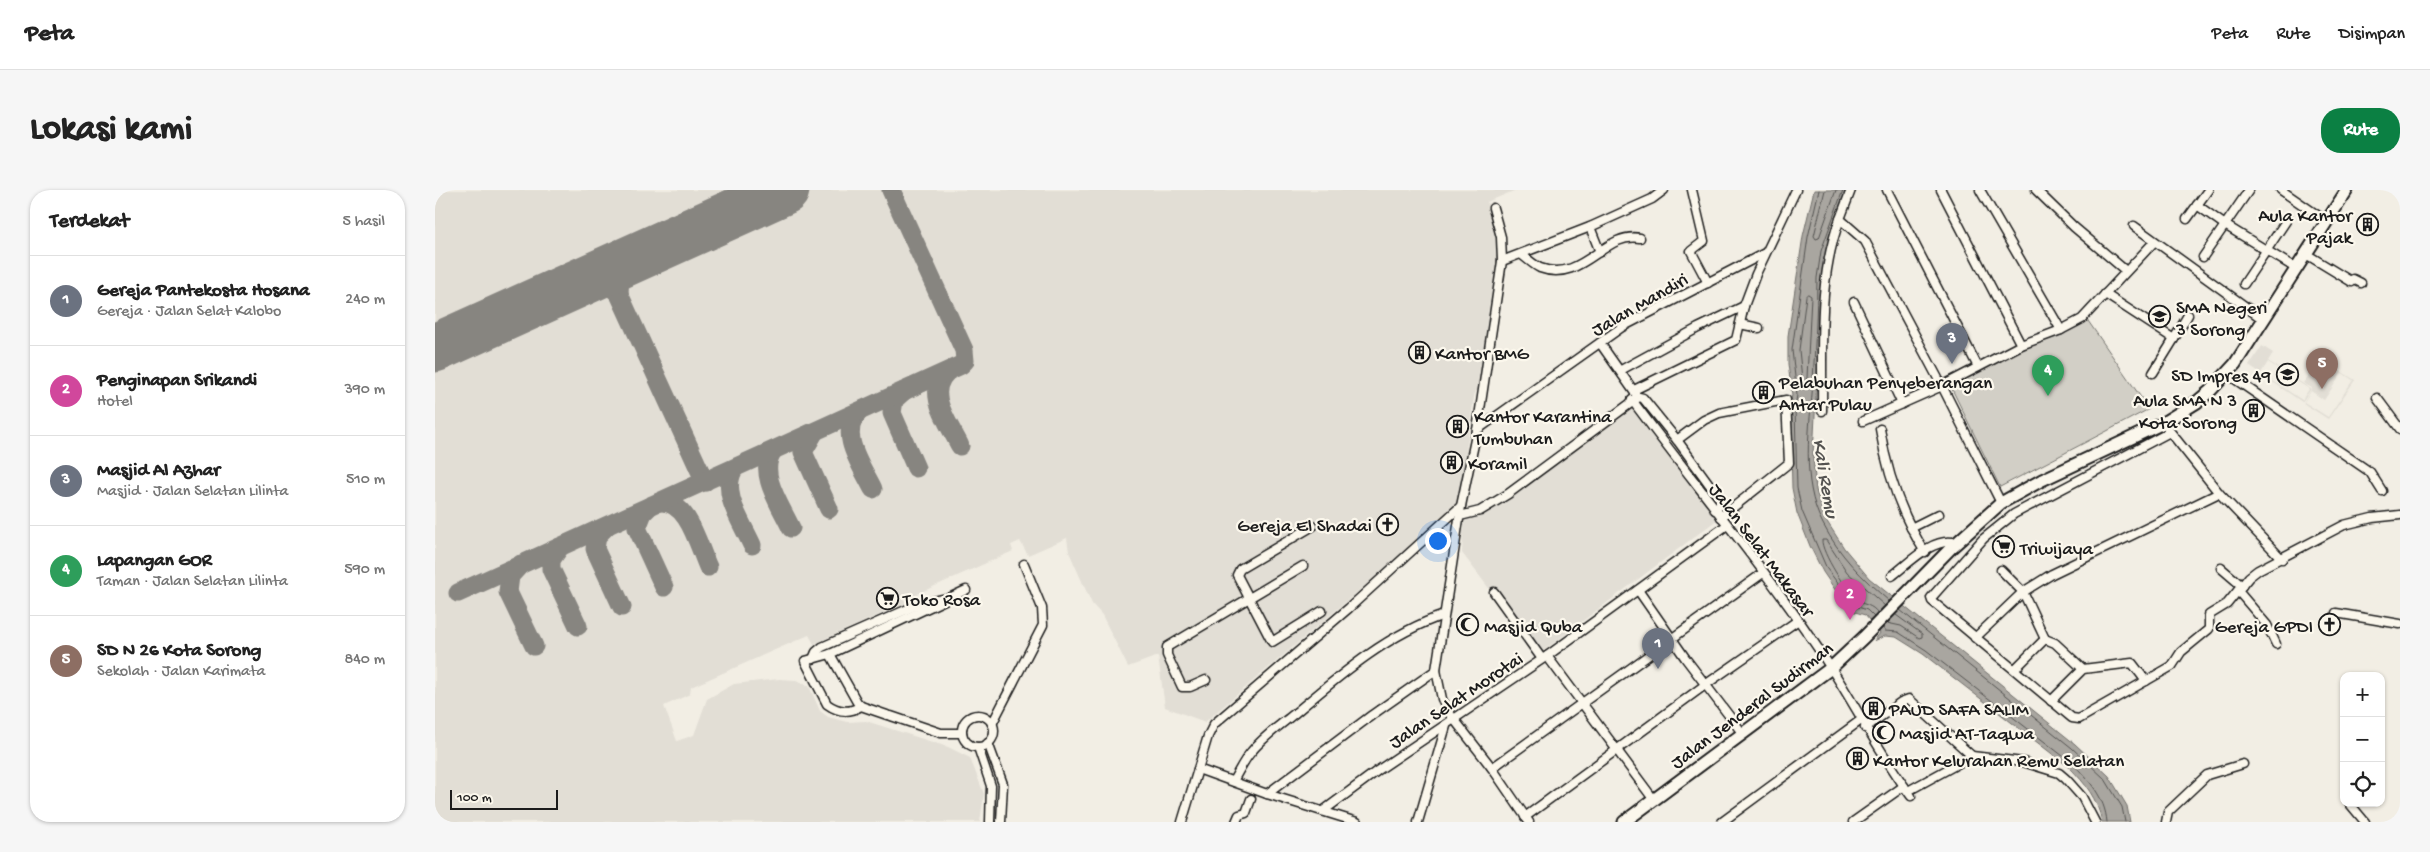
<!DOCTYPE html>
<html lang="id">
<head>
<meta charset="utf-8">
<style>
	body { margin:0; font-family:"Gochi Hand",sans-serif; background:#f6f6f6; color:#222 }
	.controls { position:absolute; right:15px; bottom:15px; display:grid; overflow:hidden; border-radius:10px; box-shadow:0 1px 4px #0004 }
	.controls button { width:45px; height:45px; display:grid; place-items:center; padding:0; border:0; border-bottom:1px solid #e0e0e0; background:#fff; color:#222; font:25px sans-serif }
	.scale { position:absolute; left:15px; bottom:12px; width:108px; box-sizing:border-box; padding-left:5px; border:2px solid #1c1c1c; border-top:0; font-size:14px; line-height:18px; white-space:nowrap; color:#1c1c1c; -webkit-text-stroke:4px #fbf7ec; paint-order:stroke }
	.you { position:absolute; left:1002px; top:350px; width:18px; height:18px; margin:-12px; border:4px solid #fff; border-radius:50%; background:#1a73e8; box-shadow:0 0 0 8px #1a73e833 }
	.badge { display:grid; place-items:center; width:32px; height:32px; border-radius:50%; background:#0b8043; color:#fff; font-size:16px; font-weight:700 }
	.pin { position:absolute; translate:-50% -41px; filter:drop-shadow(0 1px 2px #0008) }
	.pin::after { content:''; position:absolute; top:26px; width:18px; height:15px; background:inherit; clip-path:polygon(0 0,100% 0,50% 100%) }
	.list { margin:0; padding:0; list-style:none }
	h2 { display:flex; justify-content:space-between; align-items:center; height:65px; margin:0; padding:0 20px; font-size:21px }
	h2 small { font-size:16px; font-weight:400; color:#767676 }
	.list li { display:grid; grid-template-columns:32px 1fr auto; gap:15px; align-items:center; box-sizing:border-box; height:90px; padding:0 20px; border-top:1px solid #e0e0e0 }
	.list b { display:block; font-size:19px; white-space:nowrap }
	.list p { margin:0; font-size:16px; white-space:nowrap; color:#767676 }
	.list em { font-size:16px; font-style:normal; color:#767676 }
	.icon { flex:none; width:28px; height:28px; fill:none; stroke:currentColor; stroke-width:2; stroke-linecap:round; stroke-linejoin:round }
	.map { position:relative; flex:none; width:1965px; height:632px; overflow:hidden; border-radius:20px }
	header { display:flex; align-items:center; gap:30px; box-sizing:border-box; height:70px; padding:0 25px; background:#fff; border-bottom:1px solid #e0e0e0 }
	header strong { font-size:24px }
	nav { display:flex; gap:28px; margin-inline-start:auto; font-size:18px }
	.intro { display:flex; align-items:center; justify-content:space-between; box-sizing:border-box; height:120px; padding:0 30px }
	h1 { margin:0; font-size:35px }
	.button { padding:12px 22px; border-radius:20px; background:#0b8043; color:#fff; font-size:18px; font-weight:700 }
	main { display:flex; gap:30px; padding:0 30px }
	aside { flex:1; background:#fff; border-radius:20px; box-shadow:0 1px 4px #0004 }
	.map>svg:first-child { display:block }
	.built { fill:#e2ded5; fill-rule:evenodd }
	.green { fill:#d2cfc6; stroke:#777671 }
	.water { fill:#a9a6a0; stroke:#716f6b }
	.lines { fill:none; stroke-linecap:round; stroke-linejoin:round }
	.shore { stroke:#545351; stroke-width:1 }
	.taxiway { stroke:#878580; stroke-width:19 }
	.runway { stroke:#878580; stroke-width:49 }
	.street-casing { stroke:#1c1c1c; stroke-width:11 }
	.secondary-casing { stroke:#1c1c1c; stroke-width:15 }
	.street { stroke:#fbf7ec; stroke-width:8 }
	.secondary { stroke:#fbf7ec; stroke-width:11 }
	.labels { text-anchor:middle; stroke-width:4.5; stroke-linejoin:round; paint-order:stroke }
	.poi-label { font-size:19px; fill:#1c1c1c; stroke:#fbf7ec; text-anchor:start }
	.street-label { font-size:19px; fill:#1c1c1c; stroke:#fbf7ec }
	.water-label { font-size:20px; font-style:italic; fill:#545351; stroke:#fbf7ec }
</style>
</head>
<body>
<header>
<strong>Peta</strong>
<nav><a>Peta</a><a>Rute</a><a>Disimpan</a></nav>
</header>
<div class="intro"><h1>Lokasi kami</h1><a class="button">Rute</a></div>
<main>
<aside>
<h2>Terdekat<small>5 hasil</small></h2>
<ul class="list">
<li><span class="badge" style="background:#6b7280">1</span><div><b>Gereja Pantekosta Hosana</b><p>Gereja · Jalan Selat Kalobo</p></div><em>240 m</em></li>
<li><span class="badge" style="background:#d1479c">2</span><div><b>Penginapan Srikandi</b><p>Hotel</p></div><em>390 m</em></li>
<li><span class="badge" style="background:#6b7280">3</span><div><b>Masjid Al Azhar</b><p>Masjid · Jalan Selatan Lilinta</p></div><em>510 m</em></li>
<li><span class="badge" style="background:#2e9e5b">4</span><div><b>Lapangan GOR</b><p>Taman · Jalan Selatan Lilinta</p></div><em>590 m</em></li>
<li><span class="badge" style="background:#8d6e63">5</span><div><b>SD N 26 Kota Sorong</b><p>Sekolah · Jalan Karimata</p></div><em>840 m</em></li>
</ul>
</aside>
<div class="map">
<svg width="1965" height="632" viewBox="0 0 1965 632">
	<rect width="100%" height="100%" fill="#f2eee4"/>
	<filter id="ink" filterUnits="userSpaceOnUse"><feTurbulence type="fractalNoise" baseFrequency=".02" numOctaves="2"/><feDisplacementMap in="SourceGraphic" scale="10" xChannelSelector="R" yChannelSelector="G"/><feConvolveMatrix kernelMatrix="1 2 1 2 8 2 1 2 1" color-interpolation-filters="sRGB"/></filter>
	<g filter="url(#ink)">
		<g class="built">
			<path d="M0,0H1081L1052,12L1063,45L1064,71L1043,201H1040L1023,316L770,532L730,517L723,466L693,477L667,425L657,414L634,362L632,348L593,365L585,351L576,355L578,361L482,404L484,407L379,454L374,445L256,497L255,504L229,516L242,551L259,545L272,509L299,494L344,489L361,490L374,496L385,521L393,527L412,532L431,531L513,557L535,568L549,604L545,632H0Z"/>
			<path d="M1827,156L1838,163L1833,171L1876,199L1867,212L1814,176ZM1833,172L1874,199L1867,210L1826,183Z"/>
			<path d="M1886,169L1920,190L1893,229L1868,213L1877,198L1868,193ZM1907,183L1918,190L1893,227L1869,212L1876,201L1889,210Z"/>
			<path d="M1193,210L1283,329L1104,464L1027,363L1029,322L1059,311Z"/>
		</g>
		<path class="green" d="M1651,128L1714,219L1565,297L1514,193Z"/>
		<path class="water" d="M1379,0H1413L1391,63L1387,88L1378,265L1381,300L1391,330L1409,358L1434,388L1640,554L1674,586L1692,616L1695,632H1667C1662,608 1651,594 1634,577L1488,464L1461,447L1450,446L1439,451L1445,443L1430,425L1417,421L1403,404L1388,382L1375,356L1362,323L1357,298L1355,217L1357,205L1353,174V146L1368,46Z"/>
		<g class="lines">
			<g class="shore">
				<path d="M1384,0L1373,47L1357,160L1362,205L1360,218L1362,298L1367,321L1392,379L1420,416L1432,420L1439,427"/>
				<path d="M1390,0L1379,46L1381,49L1384,48L1401,0"/>
				<path d="M1408,0L1386,61L1382,88C1382,122 1380,156 1378,191C1375,237 1365,291 1388,334C1404,365 1427,388 1454,411"/>
				<path d="M1373,104L1376,106L1372,188L1369,191L1367,189L1364,160L1371,106Z"/>
				<path d="M1465,420L1637,558L1670,589L1687,617L1690,632"/>
				<path d="M1443,423C1436,414 1431,416 1423,411C1412,403 1386,362 1387,350H1391L1412,382L1450,416"/>
				<path d="M1452,433L1466,436L1484,448L1487,447V444L1461,425"/>
				<path d="M1448,438L1450,441L1463,442L1491,460L1637,573C1654,590 1670,607 1672,632"/>
			</g>
			<g class="taxiway">
				<path d="M152,89L173,94L184,104L270,292"/>
				<path d="M184,104L185,85L200,68"/>
				<path d="M512,182C489,203 514,233 525,256"/>
				<path d="M469,201L459,210L457,223L481,278"/>
				<path d="M424,222C402,243 427,276 438,299"/>
				<path d="M379,243L368,262L394,319"/>
				<path d="M338,261C322,283 346,316 356,338"/>
				<path d="M299,279C285,303 307,332 317,355"/>
				<path d="M225,312C253,310 263,355 273,377"/>
				<path d="M215,316L208,323L202,338L229,397"/>
				<path d="M172,336L162,346L160,359L187,417"/>
				<path d="M125,357L116,370V379L143,436"/>
				<path d="M86,374L75,386L73,402L99,456"/>
				<path d="M23,403L526,175L530,171L529,160L456,0"/>
			</g>
			<path class="runway" d="M0,158L350,0"/>
			<defs>
				<g id="street">
					<path d="M1257,0L1269,51L1256,61L1273,93"/>
					<path d="M1416,0L1405,29L1430,51L1507,196L1566,313"/>
					<path d="M1452,0L1543,177"/>
					<path d="M1506,0L1586,155"/>
					<path d="M1545,0L1626,140"/>
					<path d="M1601,0L1639,37L1691,81"/>
					<path d="M1846,0L1891,31"/>
					<path d="M1762,15L1790,35L1862,79"/>
					<path d="M1058,18L1066,47L1067,71L1042,240L1026,316L1001,480L1007,509L1015,524L1057,578L1094,632"/>
					<path d="M1752,29L1773,0"/>
					<path d="M1699,36L1829,130"/>
					<path d="M1155,37L1165,62"/>
					<path d="M1086,64C1092,69 1099,75 1105,78C1148,94 1169,41 1205,48"/>
					<path d="M1871,64L1917,92L1918,89L1926,93"/>
					<path d="M1768,67L1814,0"/>
					<path d="M1067,71L1155,37L1217,9L1229,0"/>
					<path d="M1809,94L1853,28"/>
					<path d="M1670,104L1739,149L1753,125"/>
					<path d="M1419,112L1467,214"/>
					<path d="M1305,134L1324,138"/>
					<path d="M1165,153L1200,203"/>
					<path d="M1186,180L1263,138L1309,116"/>
					<path d="M1718,183L1739,149"/>
					<path d="M1791,183L1935,282L1947,301"/>
					<path d="M1199,200L1301,150L1309,116L1321,84L1361,0"/>
					<path d="M1942,208L1965,239"/>
					<path d="M1197,210C1263,299 1336,385 1396,478C1423,520 1446,565 1476,606"/>
					<path d="M1387,221C1388,158 1382,89 1405,29"/>
					<path d="M1428,231L1507,196L1586,155L1626,140L1647,129L1719,52"/>
					<path d="M1445,239C1452,283 1465,323 1490,362"/>
					<path d="M1733,239L1784,303L1847,369"/>
					<path d="M1042,240L1187,137L1330,63"/>
					<path d="M1735,242L1579,324L1548,349L1496,408L1497,411L1637,528L1644,529L1737,476L1746,462L1774,439V425L1792,414L1814,387L1823,380L1909,335L1937,328L1965,325"/>
					<path d="M1242,250L1269,230L1284,223L1351,210L1354,273L1286,327"/>
					<path d="M1025,326L1045,321L1073,304L1204,207L1208,208L1242,250L1285,309V315L1280,320"/>
					<path d="M878,336L805,379L802,385L837,452L887,421"/>
					<path d="M1476,338L1504,324"/>
					<path d="M1786,378L1807,396"/>
					<path d="M1566,380L1588,402L1610,449"/>
					<path d="M1457,386C1474,373 1499,346 1521,353"/>
					<path d="M1203,400L1251,469L1308,544"/>
					<path d="M1803,401L1832,435L1841,454"/>
					<path d="M1059,402L1107,469"/>
					<path d="M1901,423L1965,434"/>
					<path d="M1540,448L1588,402L1617,384L1784,303"/>
					<path d="M395,464L422,512L426,516L452,525"/>
					<path d="M1112,466L1219,610"/>
					<path d="M378,469L381,462L387,457L482,415L507,409"/>
					<path d="M1580,479L1610,449L1620,453L1648,479"/>
					<path d="M771,490L755,497H747L732,465V457L868,376"/>
					<path d="M1616,511L1648,479L1697,473L1711,491"/>
					<path d="M426,516C415,523 403,522 392,514L370,471L395,464L531,400"/>
					<circle cx="543" cy="541" r="16"/>
					<path d="M456,526L506,543H527"/>
					<path d="M557,534L608,435L607,418L589,374"/>
					<path d="M1430,538L1466,512L1474,509L1537,566"/>
					<path d="M553,553L568,594L566,632"/>
					<path d="M543,557L556,596L555,632"/>
					<path d="M1057,578L1328,383"/>
					<path d="M763,579L832,604L922,632"/>
					<path d="M798,591C804,581 809,570 816,562C828,547 844,536 859,524C904,486 952,444 1009,425"/>
					<path d="M1473,601L1537,566L1588,572L1624,583L1631,589L1647,607L1660,632"/>
					<path d="M832,604L937,525L1001,480"/>
					<path d="M1915,614L1930,632"/>
					<path d="M888,621L942,581L1112,466L1292,335"/>
					<path d="M1090,627L1270,495L1362,431"/>
					<path d="M747,632L773,546L779,534L914,418L1026,316"/>
					<path d="M801,632L804,625L811,623L816,609"/>
					<path d="M983,632L1011,536"/>
					<path d="M1287,632L1426,530"/>
					<path d="M1418,632L1469,596"/>
					<path d="M1731,632L1733,622L1772,585L1808,574"/>
				</g>
				<path id="secondary" d="M1189,632L1396,478L1429,447L1516,358L1566,313L1607,290L1728,233L1762,212L1775,201L1800,174L1816,149L1912,0"/>
			</defs>
			<use href="#street" class="street-casing"/>
			<use href="#secondary" class="secondary-casing"/>
			<use href="#street" class="street"/>
			<use href="#secondary" class="secondary"/>
		</g>
	</g>
	<defs>
		<symbol id="building-ring" viewBox="-11 -11 22 22"><circle r="9.5" fill="#fbf7ec" stroke="#1c1c1c" stroke-width="1.5"/><path d="M-4-6H4V6H1V3H-1V6H-4ZM-2.5-4.3h1.7v1.8h-1.7ZM.8-4.3h1.7v1.8H.8ZM-2.5-1h1.7V.8h-1.7ZM.8-1h1.7V.8H.8Z" fill="#1c1c1c"/></symbol>
		<symbol id="school-ring" viewBox="-11 -11 22 22"><circle r="9.5" fill="#fbf7ec" stroke="#1c1c1c" stroke-width="1.5"/><path d="M0-5L7-2L0 1L-7-2ZM-4 1L0 2.5L4 1V4Q0 6-4 4Z" fill="#1c1c1c"/></symbol>
		<symbol id="church-ring" viewBox="-11 -11 22 22"><circle r="9.5" fill="#fbf7ec" stroke="#1c1c1c" stroke-width="1.5"/><path d="M-1.2-6h2.4v3.5h3.3v2.4h-3.3V6h-2.4V-.1h-3.3v-2.4h3.3Z" fill="#1c1c1c"/></symbol>
		<symbol id="supermarket-ring" viewBox="-11 -11 22 22"><circle r="9.5" fill="#fbf7ec" stroke="#1c1c1c" stroke-width="1.5"/><path d="M-6-5.5h2.5l.6 2H6L4.5 2H-2.5L-4.4-4H-6ZM-1.5 3.2a1.3 1.3 0 1 0 .1 0ZM3 3.2a1.3 1.3 0 1 0 .1 0Z" fill="#1c1c1c"/></symbol>
		<symbol id="mosque-ring" viewBox="-11 -11 22 22"><circle r="9.5" fill="#fbf7ec" stroke="#1c1c1c" stroke-width="1.5"/><path d="M3.5-4.9A6 6 0 1 0 3.5 4.9A5 5 0 1 1 3.5-4.9Z" fill="#1c1c1c"/></symbol>
	</defs>
	<g fill-rule="evenodd">
		<use href="#building-ring" x="1920" y="22" width="25" height="25"/>
		<use href="#school-ring" x="1712" y="114" width="25" height="25"/>
		<use href="#building-ring" x="972" y="150" width="25" height="25"/>
		<use href="#school-ring" x="1840" y="172" width="25" height="25"/>
		<use href="#building-ring" x="1316" y="190" width="25" height="25"/>
		<use href="#building-ring" x="1806" y="208" width="25" height="25"/>
		<use href="#building-ring" x="1010" y="224" width="25" height="25"/>
		<use href="#building-ring" x="1004" y="260" width="25" height="25"/>
		<use href="#church-ring" x="940" y="322" width="25" height="25"/>
		<use href="#supermarket-ring" x="1556" y="344" width="25" height="25"/>
		<use href="#supermarket-ring" x="440" y="396" width="25" height="25"/>
		<use href="#mosque-ring" x="1020" y="422" width="25" height="25"/>
		<use href="#church-ring" x="1882" y="422" width="25" height="25"/>
		<use href="#building-ring" x="1426" y="506" width="25" height="25"/>
		<use href="#mosque-ring" x="1436" y="530" width="25" height="25"/>
		<use href="#building-ring" x="1410" y="556" width="25" height="25"/>
	</g>
	<g class="labels">
		<g class="poi-label">
			<text x="1917" y="31" text-anchor="end">Aula Kantor<tspan x="1917" dy="22">Pajak</tspan></text>
			<text x="1741" y="123">SMA Negeri<tspan x="1741" dy="22">3 Sorong</tspan></text>
			<text x="1000" y="169">Kantor BMG</text>
			<text x="1836" y="191" text-anchor="end">SD Impres 49</text>
			<text x="1344" y="198">Pelabuhan Penyeberangan<tspan x="1344" dy="22">Antar Pulau</tspan></text>
			<text x="1802" y="216" text-anchor="end">Aula SMA N 3<tspan x="1802" dy="22">Kota Sorong</tspan></text>
			<text x="1039" y="232">Kantor Karantina<tspan x="1039" dy="22">Tumbuhan</tspan></text>
			<text x="1033" y="279">Koramil</text>
			<text x="937" y="341" text-anchor="end">Gereja El Shadai</text>
			<text x="1585" y="364">Triwijaya</text>
			<text x="468" y="415">Toko Rosa</text>
			<text x="1049" y="442">Masjid Quba</text>
			<text x="1878" y="442" text-anchor="end">Gereja GPDI</text>
			<text x="1454" y="525">PAUD SAFA SALIM</text>
			<text x="1464" y="549">Masjid AT-Taqwa</text>
			<text x="1438" y="576">Kantor Kelurahan Remu Selatan</text>
		</g>
		<g class="street-label">
			<text transform="translate(1204 113) rotate(-30)" y="7">Jalan Mandiri</text>
			<text transform="translate(1328 359) rotate(53)" y="7">Jalan Selat Makasar</text>
			<text transform="translate(1020 509) rotate(-34)" y="7">Jalan Selat Morotai</text>
			<text transform="translate(1316 514) rotate(-37)" y="7">Jalan Jenderal Sudirman</text>
		</g>
		<g class="water-label">
			<text transform="translate(1392 288) rotate(80)" y="7">Kali Remu</text>
		</g>
	</g>
</svg>
<div class="controls">
<button>+</button>
<button>−</button>
<button><svg class="icon" aria-label="locate" viewBox="0 0 24 24"><circle cx="12" cy="12" r="6"/><path d="M12 2v4M12 18v4M2 12h4M18 12h4"/></svg></button>
</div>
<div class="scale">100 m</div>
<div class="you"></div>
<div class="pin badge" style="left:1223px;top:479px;background:#6b7280">1</div>
<div class="pin badge" style="left:1415px;top:430px;background:#d1479c">2</div>
<div class="pin badge" style="left:1517px;top:174px;background:#6b7280">3</div>
<div class="pin badge" style="left:1613px;top:206px;background:#2e9e5b">4</div>
<div class="pin badge" style="left:1887px;top:199px;background:#8d6e63">5</div>
</div>
</main>
</body>
</html>
